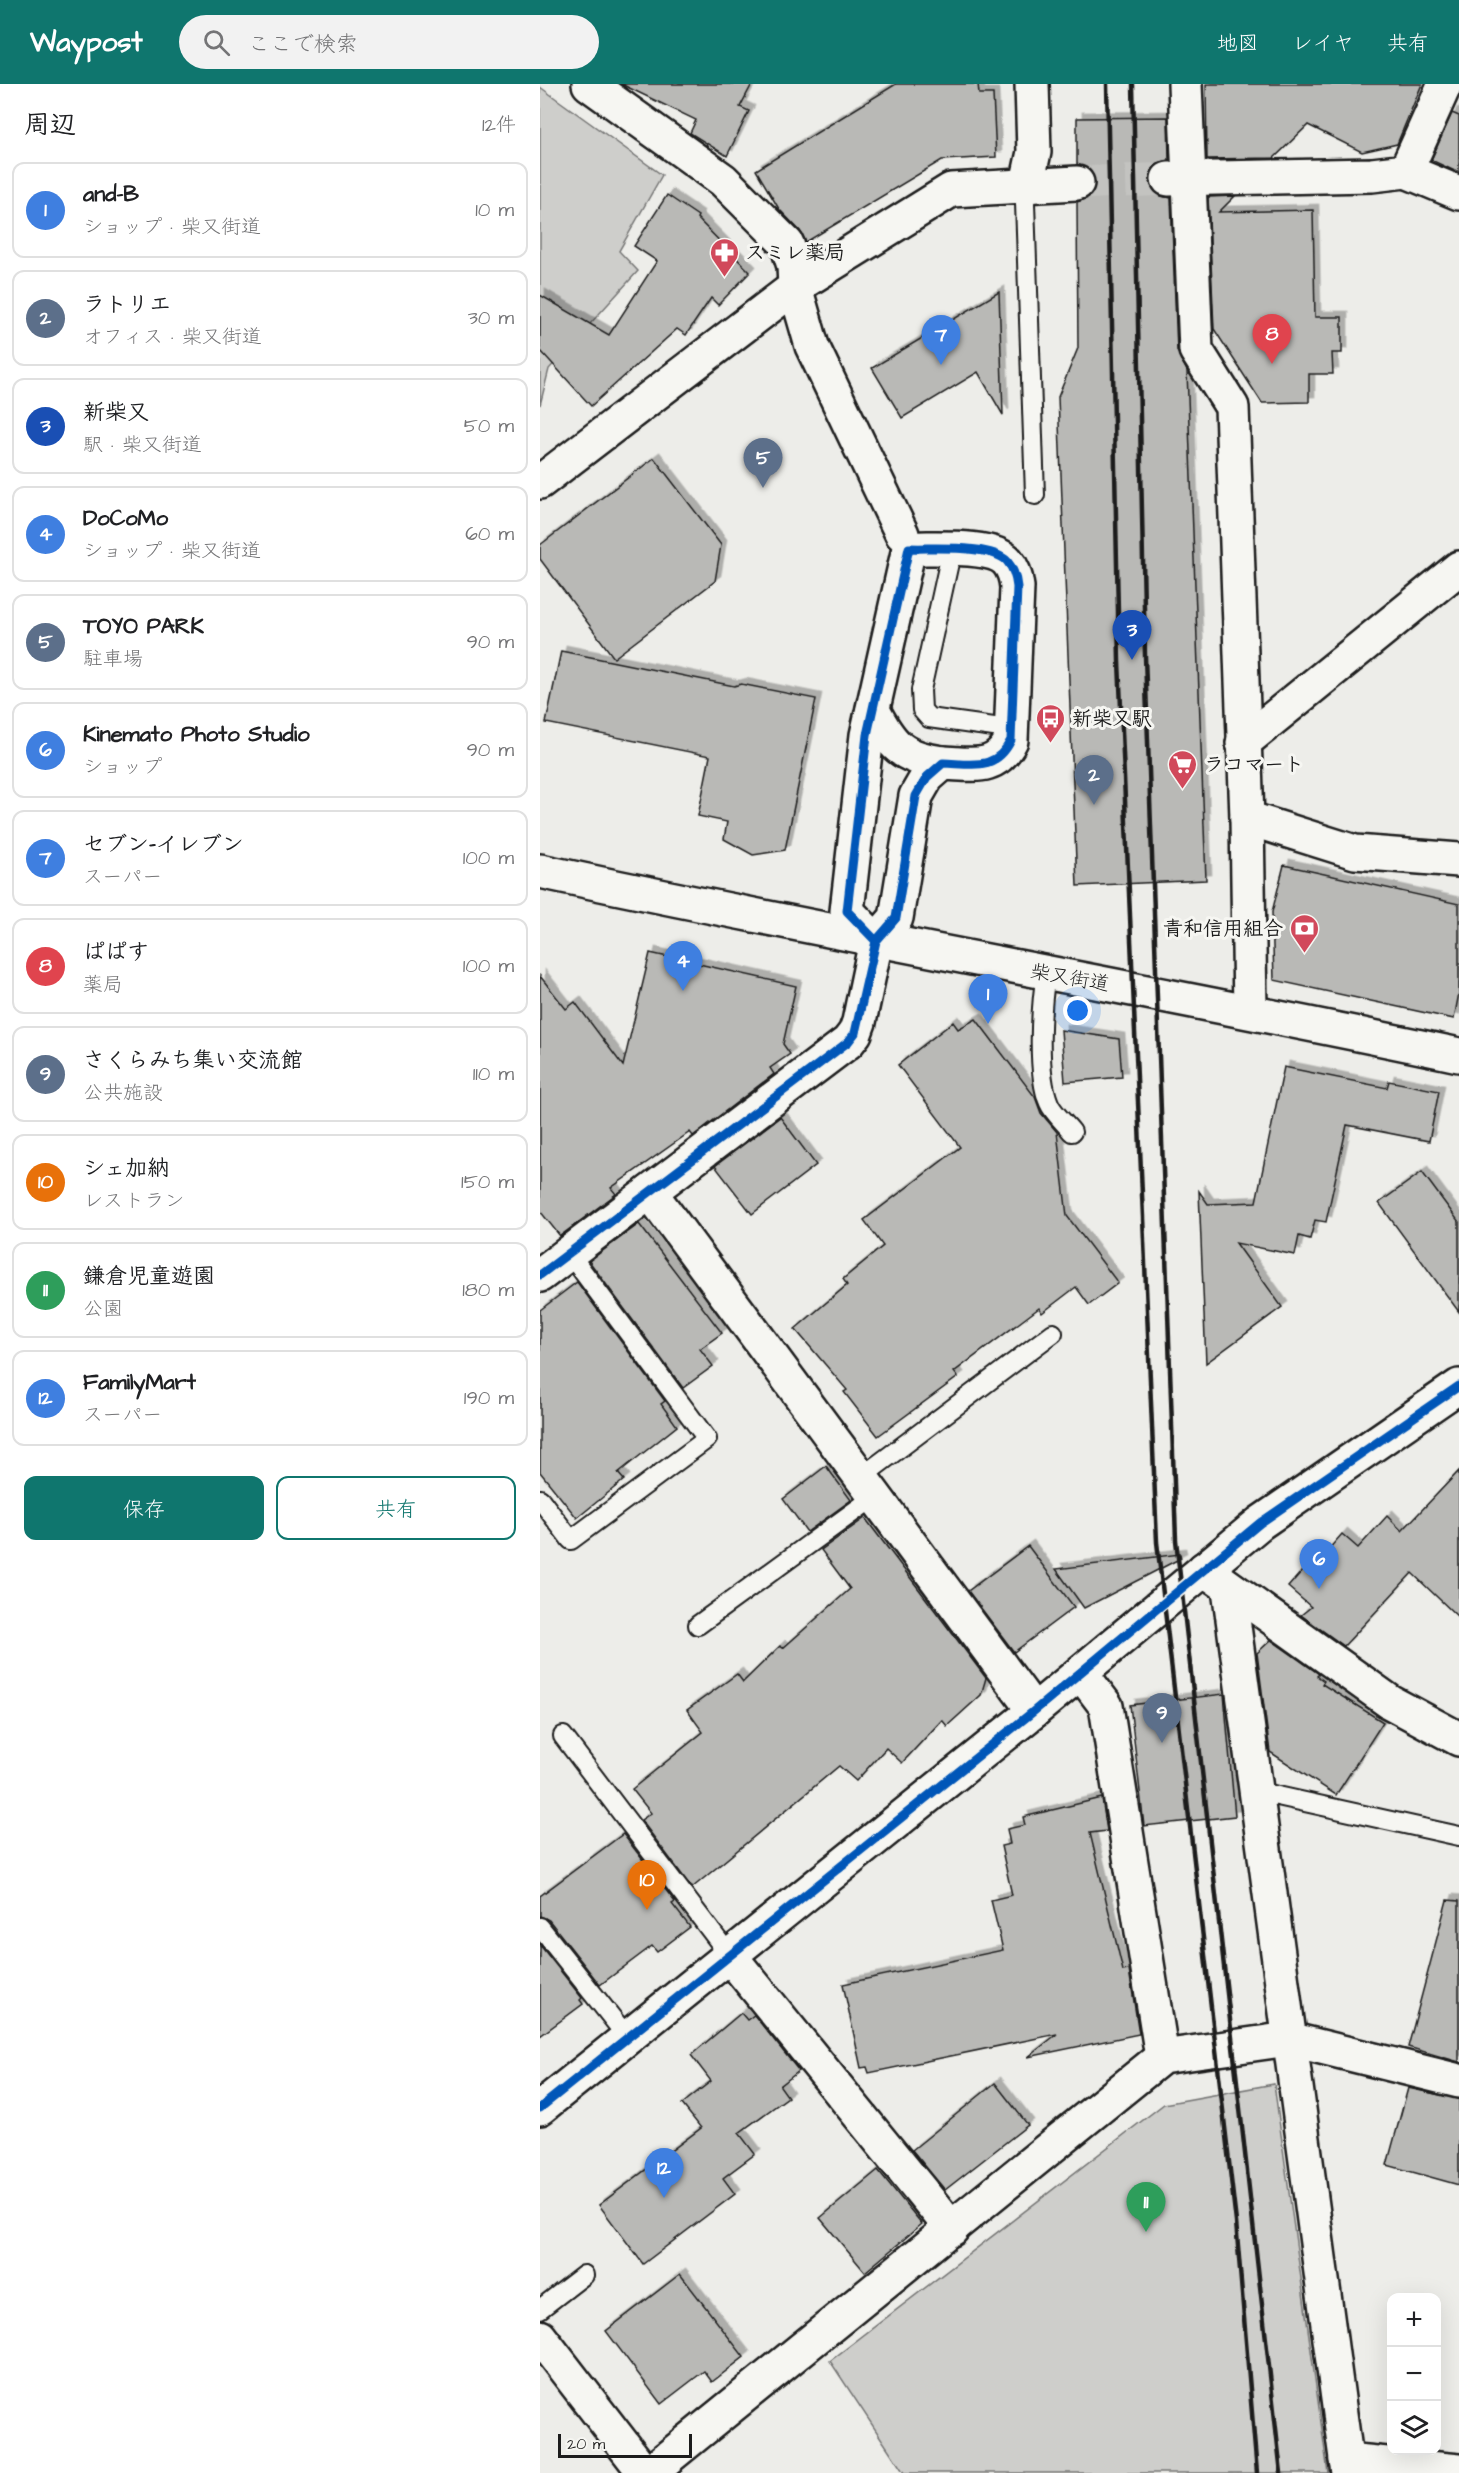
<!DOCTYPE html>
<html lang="ja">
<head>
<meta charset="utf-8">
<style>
	body { margin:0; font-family:"Architects Daughter","Klee One",sans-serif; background:#f2f2f2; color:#202124 }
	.controls { position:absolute; right:18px; bottom:18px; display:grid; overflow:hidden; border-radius:12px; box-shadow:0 6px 24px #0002 }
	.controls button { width:54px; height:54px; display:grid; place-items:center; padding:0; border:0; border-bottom:2px solid #e0e0e0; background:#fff; color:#202124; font:30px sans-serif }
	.scale { position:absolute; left:18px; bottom:15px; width:134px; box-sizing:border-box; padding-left:6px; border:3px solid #1c1c1c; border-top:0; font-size:16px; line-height:21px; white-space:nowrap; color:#1c1c1c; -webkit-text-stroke:4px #f6f6f2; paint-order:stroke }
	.you { position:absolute; left:538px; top:927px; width:21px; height:21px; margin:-15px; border:4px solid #fff; border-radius:50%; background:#1a73e8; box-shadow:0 0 0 9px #1a73e833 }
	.badge { display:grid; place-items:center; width:39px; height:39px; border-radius:50%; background:#0f766e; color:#fff; font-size:20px; font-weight:700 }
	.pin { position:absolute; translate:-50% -50px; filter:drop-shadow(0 2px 3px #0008) }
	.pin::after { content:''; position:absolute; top:32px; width:21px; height:18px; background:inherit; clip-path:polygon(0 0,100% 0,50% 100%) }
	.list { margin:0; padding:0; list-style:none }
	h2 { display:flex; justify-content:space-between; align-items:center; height:78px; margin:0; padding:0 24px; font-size:26px }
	h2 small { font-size:20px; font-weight:400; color:#757577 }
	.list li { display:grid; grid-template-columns:39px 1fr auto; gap:18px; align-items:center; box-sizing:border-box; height:96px; margin:0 12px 12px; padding:0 12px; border:2px solid #e0e0e0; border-radius:12px }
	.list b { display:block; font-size:22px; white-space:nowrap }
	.list p { margin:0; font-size:20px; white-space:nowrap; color:#757577 }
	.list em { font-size:20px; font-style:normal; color:#757577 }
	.actions { display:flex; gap:12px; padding:18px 24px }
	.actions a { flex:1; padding:14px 0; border:2px solid #0f766e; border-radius:12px; text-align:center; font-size:21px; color:#0f766e }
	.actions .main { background:#0f766e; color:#fff }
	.icon { flex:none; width:33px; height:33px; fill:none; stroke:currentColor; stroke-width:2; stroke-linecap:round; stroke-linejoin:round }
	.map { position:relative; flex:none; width:919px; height:2389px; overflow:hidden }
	header { display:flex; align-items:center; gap:36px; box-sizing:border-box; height:84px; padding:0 30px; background:#0f766e; color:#fff }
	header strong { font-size:28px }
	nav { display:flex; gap:33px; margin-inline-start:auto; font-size:21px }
	.search { width:420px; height:54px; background:#f2f2f2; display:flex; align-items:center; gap:15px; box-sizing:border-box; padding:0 21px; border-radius:33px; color:#757577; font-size:22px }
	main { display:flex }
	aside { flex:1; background:#fff }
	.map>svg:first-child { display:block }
	.green { fill:#cececb; stroke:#757574; stroke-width:1.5 }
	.building { fill:#b9b9b6; stroke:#1c1c1c; stroke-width:1.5; filter:url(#shadow) }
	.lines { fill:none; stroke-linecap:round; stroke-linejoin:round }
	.minor-tunnel { stroke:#c3c3c0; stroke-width:33; stroke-dasharray:33 16; stroke-linecap:butt }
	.service-casing { stroke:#1c1c1c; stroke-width:22 }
	.minor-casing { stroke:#1c1c1c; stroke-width:38 }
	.tertiary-casing { stroke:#1c1c1c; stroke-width:38 }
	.secondary-casing { stroke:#1c1c1c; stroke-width:38 }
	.service { stroke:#f6f6f2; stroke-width:18 }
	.minor { stroke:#f6f6f2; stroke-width:33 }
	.tertiary { stroke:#f6f6f2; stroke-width:33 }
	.secondary { stroke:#f6f6f2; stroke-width:33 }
	.rail { stroke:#1c1c1c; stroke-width:4.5 }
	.cycleway-casing { stroke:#f6f6f2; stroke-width:13 }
	.cycleway { stroke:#0057b8; stroke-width:9 }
	.labels { text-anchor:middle; stroke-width:6; stroke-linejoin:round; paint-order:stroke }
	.poi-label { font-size:20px; font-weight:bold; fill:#1c1c1c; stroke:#f6f6f2; text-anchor:start }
	.street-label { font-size:20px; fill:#1c1c1c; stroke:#f6f6f2 }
</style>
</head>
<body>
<header>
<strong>Waypost</strong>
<div class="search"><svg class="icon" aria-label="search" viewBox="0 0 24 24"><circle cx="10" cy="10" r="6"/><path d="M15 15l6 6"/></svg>ここで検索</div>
<nav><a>地図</a><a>レイヤ</a><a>共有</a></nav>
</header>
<main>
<aside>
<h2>周辺<small>12件</small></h2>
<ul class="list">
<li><span class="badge" style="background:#3f7fe0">1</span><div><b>and-B</b><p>ショップ · 柴又街道</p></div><em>10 m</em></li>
<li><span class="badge" style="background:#5c6f8a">2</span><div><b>ラトリエ</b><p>オフィス · 柴又街道</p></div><em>30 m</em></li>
<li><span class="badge" style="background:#1a4fb4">3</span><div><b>新柴又</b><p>駅 · 柴又街道</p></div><em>50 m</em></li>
<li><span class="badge" style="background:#3f7fe0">4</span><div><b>DoCoMo</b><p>ショップ · 柴又街道</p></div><em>60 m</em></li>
<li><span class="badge" style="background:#5c6f8a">5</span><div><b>TOYO PARK</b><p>駐車場</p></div><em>90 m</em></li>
<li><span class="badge" style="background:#3f7fe0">6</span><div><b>Kinemato Photo Studio</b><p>ショップ</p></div><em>90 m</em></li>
<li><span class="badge" style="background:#3f7fe0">7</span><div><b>セブン-イレブン</b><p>スーパー</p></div><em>100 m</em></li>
<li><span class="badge" style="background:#e0444e">8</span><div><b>ぱぱす</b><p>薬局</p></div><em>100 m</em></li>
<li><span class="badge" style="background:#5c6f8a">9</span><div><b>さくらみち集い交流館</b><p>公共施設</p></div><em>110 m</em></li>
<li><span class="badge" style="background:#e8710a">10</span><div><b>シェ加納</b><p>レストラン</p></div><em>150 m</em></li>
<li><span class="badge" style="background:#2e9e5b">11</span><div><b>鎌倉児童遊園</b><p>公園</p></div><em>180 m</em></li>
<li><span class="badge" style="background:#3f7fe0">12</span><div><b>FamilyMart</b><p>スーパー</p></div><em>190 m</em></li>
</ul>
<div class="actions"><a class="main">保存</a><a>共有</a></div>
</aside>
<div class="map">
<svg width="919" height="2389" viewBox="0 0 919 2389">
	<defs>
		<filter id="shadow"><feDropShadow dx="5.5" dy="-5.5" stdDeviation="0" flood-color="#0004"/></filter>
	</defs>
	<rect width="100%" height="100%" fill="#edede9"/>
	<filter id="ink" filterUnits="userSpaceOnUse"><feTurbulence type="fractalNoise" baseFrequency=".0167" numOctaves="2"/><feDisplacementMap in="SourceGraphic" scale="12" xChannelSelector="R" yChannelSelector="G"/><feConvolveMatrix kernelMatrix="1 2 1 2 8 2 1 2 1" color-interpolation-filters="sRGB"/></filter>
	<g filter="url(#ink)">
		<g class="green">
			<path d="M0,3L122,91L79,167L98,187L9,285L0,321Z"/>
			<path d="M734,2000L788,2389H364L290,2277L624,2020Z"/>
		</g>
		<g class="building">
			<path d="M81,0H212L200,23L209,27L187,72L150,49L156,36Z"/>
			<path d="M356,0H438L439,10H453L456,73L402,76L266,158L260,147L239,125L216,86Z"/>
			<path d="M666,0H882L857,60L822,68L768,41L734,74L667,75Z"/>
			<path d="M912,29L919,32V89L891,76Z"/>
			<path d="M628,33L629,76L618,79L611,86L609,96L612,104L618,111L631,114L637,267L647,287L666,796L537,802L518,313L538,264L537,118L548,114L554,107L556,99L552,88L537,80V34Z"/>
			<path d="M127,111L158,132L157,134L210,188L178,221L171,214L146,251L137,245L51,322L0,266V211L69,251L117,177L94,162Z"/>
			<path d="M695,112L679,128L773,126L775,233H802V269H792L793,290H769V318L722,319L674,245L668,113Z"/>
			<path d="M459,208L463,331L438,288L362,334L332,284Z"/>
			<path d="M114,374L181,461L175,497L74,574L0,475V461Z"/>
			<path d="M21,567L194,602L201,600L276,615L245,766L213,771L184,755L187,738L158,732L170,672L6,639Z"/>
			<path d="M744,781L919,820V909L914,935L734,896L732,828Z"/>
			<path d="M110,869L256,902L243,960L250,970L230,984L234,990L153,1052L150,1048L71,1104L76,1110L20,1152L0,1127V892L26,925L35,918L83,982Z"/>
			<path d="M436,935L495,1013L501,1029L517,1048L527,1132L578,1199L549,1221L536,1203L502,1229L499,1224L414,1288L418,1293L338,1352L304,1308L307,1306L255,1245L307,1201L303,1195L343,1162L324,1136L420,1063L358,981L413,938L418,945Z"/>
			<path d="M521,946L579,955L582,993L525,998Z"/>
			<path d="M744,983L847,1004L849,997L899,1007L889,1057L807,1041L786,1138L775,1136L770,1155L759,1152L755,1171L696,1159L742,1223L666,1279L659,1107L668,1120L716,1118Z"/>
			<path d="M240,1033L276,1081L212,1130L175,1082Z"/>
			<path d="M882,1088L919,1138V1228L839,1119Z"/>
			<path d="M99,1140L182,1249L160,1265L173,1282L143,1304L49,1177Z"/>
			<path d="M37,1198L125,1317L121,1320L137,1342L78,1389L84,1396L37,1434L0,1388V1226Z"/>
			<path d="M286,1382L311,1416L267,1448L243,1415Z"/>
			<path d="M919,1387V1534L872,1489L804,1562L761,1531L771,1523L748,1503L776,1471L780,1475L802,1450L818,1464L847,1432L862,1447Z"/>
			<path d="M325,1434L446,1594L441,1611L407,1642L402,1636L362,1679L346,1664L316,1697L299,1682L152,1804L101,1736L111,1729L92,1705L163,1648L147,1626L197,1590L203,1598L240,1562L243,1564L310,1505L281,1466Z"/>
			<path d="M488,1462L534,1523L474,1568L428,1507Z"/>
			<path d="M640,1470L641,1474L544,1524L516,1485Z"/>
			<path d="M731,1556L779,1590L777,1592L784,1597L782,1600L843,1638L796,1711L730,1668L717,1569Z"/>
			<path d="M684,1610L695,1732L604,1742L590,1621Z"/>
			<path d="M562,1714L567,1747L550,1749L583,1887L589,1886L599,1950L488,1973L517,1950L329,1989L327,1983L321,1984L303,1900L463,1866L451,1816L472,1811L461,1762L470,1760L467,1745L485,1741L483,1733Z"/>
			<path d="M83,1750L135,1818L132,1820L150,1843L117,1868L112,1862L60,1901L9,1836L0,1832V1812Z"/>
			<path d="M907,1816L919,1817V1978L868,1963Z"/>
			<path d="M0,1861L42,1914L40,1916L43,1920L0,1952Z"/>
			<path d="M201,1929L207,1936L214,1931L259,1987L240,2002L248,2013L199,2049L215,2070L183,2094L195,2110L103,2180L59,2121L161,2044L142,2020L171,1997L151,1971Z"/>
			<path d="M455,1999L488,2041L405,2106L372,2066Z"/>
			<path d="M868,2004L919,2015V2101L847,2081Z"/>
			<path d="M338,2086L382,2140L325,2188L280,2134Z"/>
			<path d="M140,2190L204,2273L172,2298L164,2287L121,2320L66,2247Z"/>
		</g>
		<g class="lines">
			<path class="minor-tunnel" d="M537,99L628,95"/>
			<defs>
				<g id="service">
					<path d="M487,100L485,119L495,411"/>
					<path d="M412,465L381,606L382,626L389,634L461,644L472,638"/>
					<path d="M506,889C501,921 496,989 509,1019C513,1029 525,1039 532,1048"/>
					<path d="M320,1394L513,1249"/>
					<path d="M0,1415L31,1456L167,1355L29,1169"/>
					<path d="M158,1541L334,1413"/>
					<path d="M23,1652L190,1872"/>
					<path d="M715,1707L919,1752"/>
					<path d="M0,1843L88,1954"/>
					<path d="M0,2225L44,2191"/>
				</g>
				<g id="minor">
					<path d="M49,0L183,96L247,160L254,182L255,203L272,262L362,450"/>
					<path d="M645,0L656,266L692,323L707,734L710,927"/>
					<path d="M866,87L919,109"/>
					<path d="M628,95L832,91L866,87L905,0"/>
					<path d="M487,100L494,68L492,0"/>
					<path d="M0,398L255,203L411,106L537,99"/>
					<path d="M703,659L919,484"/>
					<path d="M707,734L815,768L919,776"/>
					<path d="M110,1108L494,1627"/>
					<path d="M0,1191L308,958L315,949L319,938L336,857"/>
					<path d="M689,1505L808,2389"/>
					<path d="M541,1589L566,1622L622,1973"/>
					<path d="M190,1872L412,2145"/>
					<path d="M806,2376L919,2387"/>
					<path d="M109,2389L622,1973L749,1955L919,1997"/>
				</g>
				<g id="tertiary">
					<path d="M369,464C392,465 451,460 467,477C474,485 476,493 477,503L471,656C456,687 433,680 403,679L387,693L376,712L356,834L336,857L307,827L327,651Z"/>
					<path d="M333,626C351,661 362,674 403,679"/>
					<path d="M664,1485L850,1618L919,1655"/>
					<path d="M0,2024L494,1627L720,1439L919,1302"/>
					<path d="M0,2253L105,2389"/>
				</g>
				<path id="secondary" d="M0,787C306,853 613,906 919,971"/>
			</defs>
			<use href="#service" class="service-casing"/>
			<use href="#minor" class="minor-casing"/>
			<use href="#tertiary" class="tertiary-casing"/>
			<use href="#secondary" class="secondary-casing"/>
			<use href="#service" class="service"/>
			<use href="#minor" class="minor"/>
			<use href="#tertiary" class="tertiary"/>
			<use href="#secondary" class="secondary"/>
			<g class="rail">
				<path d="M567,0L579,577L617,1458L696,2138L717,2389"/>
				<path d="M593,0L605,572L636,1456L741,2389"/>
			</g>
			<defs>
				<g id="cycleway">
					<path d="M0,1191L308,958L315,949L336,857L356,834L376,712L387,693L403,679C433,680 456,687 471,656L477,503C476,493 474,485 467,477C451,460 392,465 369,464L327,651L307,827L336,857"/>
					<path d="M0,2024L494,1627L720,1439L919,1302"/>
				</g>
			</defs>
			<use href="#cycleway" class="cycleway-casing"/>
			<use href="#cycleway" class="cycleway"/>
		</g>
	</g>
	<defs>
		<symbol id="pharmacy-pin" viewBox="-11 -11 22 30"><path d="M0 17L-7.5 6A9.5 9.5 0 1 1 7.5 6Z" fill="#d1495b" stroke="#f6f6f2"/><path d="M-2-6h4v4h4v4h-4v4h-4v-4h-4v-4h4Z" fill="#fff"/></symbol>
		<symbol id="bus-pin" viewBox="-11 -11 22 30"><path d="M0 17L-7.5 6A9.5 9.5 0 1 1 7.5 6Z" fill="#d1495b" stroke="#f6f6f2"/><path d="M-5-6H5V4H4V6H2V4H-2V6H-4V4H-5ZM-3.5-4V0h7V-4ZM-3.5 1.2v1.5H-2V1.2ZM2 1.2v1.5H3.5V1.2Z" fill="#fff"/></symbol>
		<symbol id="supermarket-pin" viewBox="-11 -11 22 30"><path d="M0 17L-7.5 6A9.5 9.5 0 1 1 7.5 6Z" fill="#d1495b" stroke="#f6f6f2"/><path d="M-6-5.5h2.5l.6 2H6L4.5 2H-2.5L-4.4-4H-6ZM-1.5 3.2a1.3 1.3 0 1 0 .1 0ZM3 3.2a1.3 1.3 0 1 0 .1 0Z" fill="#fff"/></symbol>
		<symbol id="bank-pin" viewBox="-11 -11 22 30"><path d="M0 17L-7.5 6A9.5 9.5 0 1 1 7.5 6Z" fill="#d1495b" stroke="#f6f6f2"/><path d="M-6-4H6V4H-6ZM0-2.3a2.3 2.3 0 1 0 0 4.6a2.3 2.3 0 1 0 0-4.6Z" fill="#fff"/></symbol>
	</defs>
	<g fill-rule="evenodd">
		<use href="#pharmacy-pin" x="168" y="152" width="33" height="45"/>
		<use href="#bus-pin" x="494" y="618" width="33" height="45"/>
		<use href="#supermarket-pin" x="626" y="664" width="33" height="45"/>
		<use href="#bank-pin" x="748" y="828" width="33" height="45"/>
	</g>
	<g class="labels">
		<g class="poi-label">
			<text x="205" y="175">スミレ薬局</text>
			<text x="532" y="641">新柴又駅</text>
			<text x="664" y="687">ラコマート</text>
			<text x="743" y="851" text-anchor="end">青和信用組合</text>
		</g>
		<g class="street-label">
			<text transform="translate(530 893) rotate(10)" y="7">柴又街道</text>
		</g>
	</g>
</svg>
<div class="controls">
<button>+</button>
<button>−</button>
<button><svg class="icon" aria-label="layers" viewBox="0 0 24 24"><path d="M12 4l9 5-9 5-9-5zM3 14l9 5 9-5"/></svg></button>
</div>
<div class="scale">20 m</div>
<div class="you"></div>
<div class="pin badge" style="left:448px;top:940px;background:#3f7fe0">1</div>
<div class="pin badge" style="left:554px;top:721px;background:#5c6f8a">2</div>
<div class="pin badge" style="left:592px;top:576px;background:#1a4fb4">3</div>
<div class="pin badge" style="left:143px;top:907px;background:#3f7fe0">4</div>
<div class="pin badge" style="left:223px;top:404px;background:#5c6f8a">5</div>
<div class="pin badge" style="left:779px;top:1505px;background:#3f7fe0">6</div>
<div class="pin badge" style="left:401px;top:281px;background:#3f7fe0">7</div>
<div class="pin badge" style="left:732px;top:280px;background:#e0444e">8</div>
<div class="pin badge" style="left:622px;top:1659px;background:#5c6f8a">9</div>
<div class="pin badge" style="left:107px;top:1826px;background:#e8710a">10</div>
<div class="pin badge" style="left:606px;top:2148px;background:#2e9e5b">11</div>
<div class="pin badge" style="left:124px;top:2114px;background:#3f7fe0">12</div>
</div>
</main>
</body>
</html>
